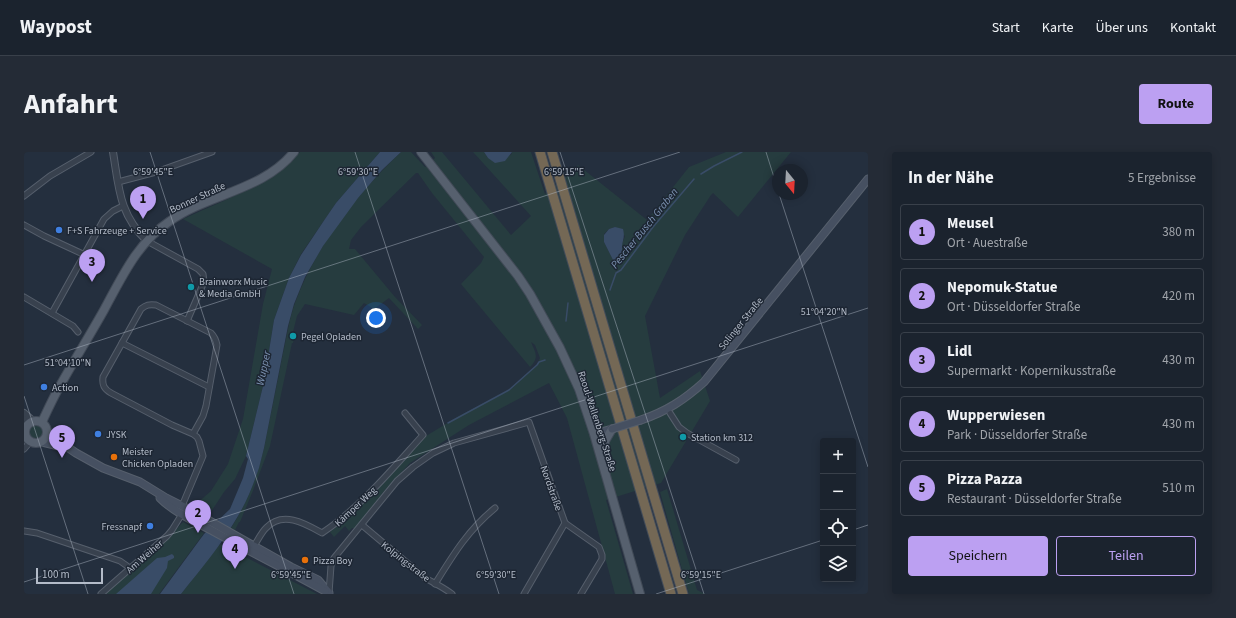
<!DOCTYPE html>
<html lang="de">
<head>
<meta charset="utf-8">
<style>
	body { margin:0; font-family:"Source Sans 3",sans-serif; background:#242b36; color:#f1f3f6 }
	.controls { position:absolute; right:12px; bottom:12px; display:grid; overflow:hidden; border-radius:4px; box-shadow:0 2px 10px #0003 }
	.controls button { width:36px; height:36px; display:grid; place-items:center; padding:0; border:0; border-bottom:1px solid #39404a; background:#1b232e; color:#f1f3f6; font:20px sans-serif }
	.compass { position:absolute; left:748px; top:12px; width:36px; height:36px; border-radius:50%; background:#1b232e; box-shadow:0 2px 10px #0003; rotate:162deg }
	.scale { position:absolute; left:12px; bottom:10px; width:67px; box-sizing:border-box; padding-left:4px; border:2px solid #b4bcc9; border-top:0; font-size:11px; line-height:14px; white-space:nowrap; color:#b4bcc9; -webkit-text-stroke:3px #1d2633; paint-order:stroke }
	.you { position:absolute; left:352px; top:166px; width:14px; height:14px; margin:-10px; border:3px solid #fff; border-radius:50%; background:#1a73e8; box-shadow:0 0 0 6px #1a73e833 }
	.badge { display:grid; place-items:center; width:26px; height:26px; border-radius:50%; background:#bca0f2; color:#111; font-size:13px; font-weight:700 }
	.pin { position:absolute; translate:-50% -33px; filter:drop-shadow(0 1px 2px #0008) }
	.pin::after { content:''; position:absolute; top:21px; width:14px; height:12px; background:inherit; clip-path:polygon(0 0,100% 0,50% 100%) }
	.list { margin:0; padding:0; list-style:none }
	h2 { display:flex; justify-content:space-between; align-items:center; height:52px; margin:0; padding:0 16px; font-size:17px }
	h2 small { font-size:13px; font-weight:400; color:#a0a4aa }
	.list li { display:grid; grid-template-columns:26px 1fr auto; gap:12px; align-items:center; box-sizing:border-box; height:56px; margin:0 8px 8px; padding:0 8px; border:1px solid #39404a; border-radius:4px }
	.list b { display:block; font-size:15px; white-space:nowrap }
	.list p { margin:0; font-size:13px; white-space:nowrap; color:#a0a4aa }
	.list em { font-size:13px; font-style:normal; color:#a0a4aa }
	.actions { display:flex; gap:8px; padding:12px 16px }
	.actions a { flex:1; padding:9px 0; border:1px solid #bca0f2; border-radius:4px; text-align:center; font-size:14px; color:#bca0f2 }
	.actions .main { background:#bca0f2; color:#111 }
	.icon { flex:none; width:22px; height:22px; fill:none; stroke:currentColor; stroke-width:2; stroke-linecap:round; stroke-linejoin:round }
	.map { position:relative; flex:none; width:844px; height:442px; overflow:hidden; border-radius:4px }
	header { display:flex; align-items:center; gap:24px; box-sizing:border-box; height:56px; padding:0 20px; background:#1b232e; border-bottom:1px solid #39404a }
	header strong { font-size:19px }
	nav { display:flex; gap:22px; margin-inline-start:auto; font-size:14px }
	.intro { display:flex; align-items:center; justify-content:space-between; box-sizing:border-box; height:96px; padding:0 24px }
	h1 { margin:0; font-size:28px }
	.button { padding:10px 18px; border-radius:4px; background:#bca0f2; color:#111; font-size:14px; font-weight:700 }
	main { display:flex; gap:24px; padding:0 24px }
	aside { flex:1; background:#1b232e; border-radius:4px; box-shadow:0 2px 10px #0003 }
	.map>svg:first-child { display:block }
	.green { fill:#263c3f; fill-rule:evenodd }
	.water { fill:#394c67 }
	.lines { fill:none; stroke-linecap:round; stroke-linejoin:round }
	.stream { stroke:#394c67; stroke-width:1.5 }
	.minor-casing { stroke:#565f6c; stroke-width:7 }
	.tertiary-casing { stroke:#565f6c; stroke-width:8 }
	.secondary-casing { stroke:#565f6c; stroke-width:9 }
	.primary-casing { stroke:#414a57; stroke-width:10 }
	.motorway-casing { stroke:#434c59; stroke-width:11 }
	.minor { stroke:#38414e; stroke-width:5 }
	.tertiary { stroke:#38414e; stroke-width:6 }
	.secondary { stroke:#465061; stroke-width:7 }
	.primary { stroke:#56606e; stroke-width:8 }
	.motorway { stroke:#746855; stroke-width:9 }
	.secondary-bridge-casing { stroke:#565f6c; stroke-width:9; stroke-linecap:butt }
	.secondary-bridge { stroke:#465061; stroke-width:7 }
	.ticks { fill:none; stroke:#b4bcc9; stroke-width:1; stroke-opacity:0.45 }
	.shop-dot { fill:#3f7fe0; stroke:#1d2633; stroke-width:1.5 }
	.culture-dot { fill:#0f9aa8; stroke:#1d2633; stroke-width:1.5 }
	.food-dot { fill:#e8710a; stroke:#1d2633; stroke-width:1.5 }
	.labels { text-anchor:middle; stroke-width:3; stroke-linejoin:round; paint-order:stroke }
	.street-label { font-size:10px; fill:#b4bcc9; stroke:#1d2633 }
	.poi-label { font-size:10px; fill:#b4bcc9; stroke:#1d2633; text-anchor:start }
	.water-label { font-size:11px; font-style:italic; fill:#7c92b1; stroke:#1d2633 }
	.ticks-label { font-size:10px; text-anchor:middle; fill:#b4bcc9; stroke:#1d2633; stroke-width:3; stroke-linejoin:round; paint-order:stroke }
</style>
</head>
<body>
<header>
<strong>Waypost</strong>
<nav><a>Start</a><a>Karte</a><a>Über uns</a><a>Kontakt</a></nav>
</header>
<div class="intro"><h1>Anfahrt</h1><a class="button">Route</a></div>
<main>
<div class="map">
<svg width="844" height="442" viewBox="0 0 844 442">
	<rect width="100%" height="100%" fill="#242f3e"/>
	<g class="green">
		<path d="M276,0H356L312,51L301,67L277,102L265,126L250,168L240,230L222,304L211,327L200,340L185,363L170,354L187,339L204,312L219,267L239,152L248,117L159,67C196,50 249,31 276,0Z"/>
		<path d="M377,0H387L401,15L411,6L407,0H418L487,83L507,64L449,0H460L464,6L487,3L488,0H507L521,42L554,13L623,68L665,15L702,0H767L714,65L689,41L687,43L661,83L621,164L636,246L676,219L686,249L637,331L582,348L609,442H591L543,266L525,231L445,273L386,311L361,338L331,376H328L325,379L321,374L310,385L306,380L323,366L402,284L435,264L487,237L513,213L516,206L511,193L507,190C511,200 516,205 506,215L437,132L457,111L460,105L408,41L394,21H392L337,75L327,88L325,97H331L371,145L398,173L394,177L365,146L350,157L340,151L330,163L281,152L273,164L269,180L271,181L269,191H268L246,294L228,341L216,370H215L211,378L207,376C223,351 233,325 240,296C246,265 253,233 259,201C263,184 265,167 271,151C292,93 333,42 377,0ZM591,75L601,84L598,92L590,110L580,90V82L585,77Z"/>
		<circle cx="12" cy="280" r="8"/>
		<path d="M643,337L673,438L681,442H665L636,340Z"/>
		<path d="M159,370L180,381L135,442H79L147,383Z"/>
		<path d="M196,392L293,442H157Z"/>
	</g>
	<g class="water">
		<path d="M356,0H377L358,18L334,46L299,94L281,125L270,152L264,174L240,296L235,316C229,333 223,349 214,364C198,392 177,417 157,442H136L180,382L206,357L219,326L224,307L222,304L240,230L250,168L265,126L277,103L301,67L312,51Z"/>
		<path d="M460,0H488L481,9L471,11L464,6Z"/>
		<path d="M591,75L599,77C601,85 599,87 598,94C598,101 599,107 592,112L590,110L580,90V83L585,77Z"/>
		<path d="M148,402L150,404V406L144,409L143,416L127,442H92L133,406L141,405Z"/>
	</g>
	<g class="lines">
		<g class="stream">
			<path d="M677,22L690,14L718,0"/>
			<path d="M586,138L592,121L597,118L629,75L670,27"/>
			<path d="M542,169L544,151"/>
			<path d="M424,271L485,238L513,213L515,210L521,208"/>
		</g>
		<defs>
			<g id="minor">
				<path d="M94,30L132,20L188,0"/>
				<path d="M0,44L26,24L67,0"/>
				<path d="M0,73L20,84L61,103"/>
				<path d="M123,89L174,117L179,122L180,130L163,169"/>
				<path d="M0,145L49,174L54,180"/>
				<path d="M28,161L80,67L89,59L99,54"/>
				<path d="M98,191L185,235"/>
				<path d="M646,261L655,275L663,281L712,308"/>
				<path d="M0,297L6,290"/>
				<path d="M158,354L179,304L175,289L173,285L169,282L179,264L182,254L193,193C192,188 191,185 187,181L132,153C125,152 122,153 117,157L79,225C78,233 80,237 87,241L148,273L169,282"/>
				<path d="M541,371L575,395L578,403V407L557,442"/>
				<path d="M338,373L401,426C410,431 419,435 428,442"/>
				<path d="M0,379L13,381L96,409L106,416"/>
				<path d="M230,394C234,388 237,381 242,376C259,358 282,372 298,381C337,355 368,317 399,283L381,261"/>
				<path d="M411,432C429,403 444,378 471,356"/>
				<path d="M305,441L307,414L310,406L373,329L389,315L409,301L430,291L505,270L541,371L500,442"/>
				<path d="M77,442L143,384L148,378L158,362"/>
			</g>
			<g id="tertiary">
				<path d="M89,0C95,36 95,62 123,89"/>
				<path d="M0,261L9,269"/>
				<path d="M0,268L3,272"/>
			</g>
			<g id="secondary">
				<path d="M617,268C643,259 660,248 680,230L844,27"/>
				<path d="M23,280L30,286L52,301L79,316L116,330L142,346L168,359L267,415L294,428L305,441"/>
				<path d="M570,282L588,277"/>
				<path d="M18,290L39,295"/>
				<path d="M136,346C150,360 170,369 187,378C225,399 263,418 301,439"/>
			</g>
			<g id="primary">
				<path d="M397,0L494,124L506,142L536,196L555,237L570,282L616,442"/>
				<circle cx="12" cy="280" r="11"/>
				<path d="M18,270C24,257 30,244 37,232C51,207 66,183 80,158C98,125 113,91 146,69C184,42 240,38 270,0"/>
				<path d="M579,308L581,289L588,277"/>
			</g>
			<g id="motorway">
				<path d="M516,0L647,442"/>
				<path d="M528,0L659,442"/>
			</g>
		</defs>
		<use href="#minor" class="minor-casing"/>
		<use href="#tertiary" class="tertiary-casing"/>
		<use href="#secondary" class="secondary-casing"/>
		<use href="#primary" class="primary-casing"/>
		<use href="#motorway" class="motorway-casing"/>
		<use href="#minor" class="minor"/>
		<use href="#tertiary" class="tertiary"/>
		<use href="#secondary" class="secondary"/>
		<use href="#primary" class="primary"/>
		<use href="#motorway" class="motorway"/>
		<defs>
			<path id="secondary-bridge" d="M588,277L617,268"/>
		</defs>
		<use href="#secondary-bridge" class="secondary-bridge-casing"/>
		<use href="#secondary-bridge" class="secondary-bridge"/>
	</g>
	<path class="ticks" d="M126,0L270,442M331,0L475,442M536,0L680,442M742,0L754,38M755,42L844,315M0,213L656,0M0,244L64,442M829,378L844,373M0,430L844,156M632,442L799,388"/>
	<g class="shop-dot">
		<circle cx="35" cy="78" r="4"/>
		<circle cx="20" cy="235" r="4"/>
		<circle cx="74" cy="282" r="4"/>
		<circle cx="126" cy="374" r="4"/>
	</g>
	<g class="culture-dot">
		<circle cx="167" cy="135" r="4"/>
		<circle cx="269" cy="184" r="4"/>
		<circle cx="659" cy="285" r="4"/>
	</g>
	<g class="food-dot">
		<circle cx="90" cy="305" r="4"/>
		<circle cx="281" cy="408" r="4"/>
	</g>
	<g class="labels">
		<g class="street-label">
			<text transform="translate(173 45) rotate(-25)" y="4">Bonner Straße</text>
			<text transform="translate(716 171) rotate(-51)" y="4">Solinger Straße</text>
			<text transform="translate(574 269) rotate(72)" y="4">Raoul-Wallenberg-Straße</text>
			<text transform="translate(528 336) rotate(70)" y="4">Nordstraße</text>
			<text transform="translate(331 354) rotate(-43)" y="4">Kämper Weg</text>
			<text transform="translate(120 404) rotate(-41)" y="4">Am Weiher</text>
			<text transform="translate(382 409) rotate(38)" y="4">Kolpingstraße</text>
		</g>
		<g class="poi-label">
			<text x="43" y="82">F+S Fahrzeuge + Service</text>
			<text x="175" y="133">Brainworx Music<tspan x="175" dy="12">&amp; Media GmbH</tspan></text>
			<text x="277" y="188">Pegel Opladen</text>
			<text x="28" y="239">Action</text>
			<text x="82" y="286">JYSK</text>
			<text x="667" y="289">Station km 312</text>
			<text x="98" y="303">Meister<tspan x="98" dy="12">Chicken Opladen</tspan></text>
			<text x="118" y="378" text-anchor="end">Fressnapf</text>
			<text x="289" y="412">Pizza Boy</text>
		</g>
		<g class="water-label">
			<text transform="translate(620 76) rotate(-51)" y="4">Pescher Busch Graben</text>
			<text transform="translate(239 216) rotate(-78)" y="4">Wupper</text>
		</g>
	</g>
	<g class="ticks-label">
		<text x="129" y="23">6°59'45"E</text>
		<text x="334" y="23">6°59'30"E</text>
		<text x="540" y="23">6°59'15"E</text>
		<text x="800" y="163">51°04'20"N</text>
		<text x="44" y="214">51°04'10"N</text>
		<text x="267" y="426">6°59'45"E</text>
		<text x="472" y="426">6°59'30"E</text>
		<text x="677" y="426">6°59'15"E</text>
	</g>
</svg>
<div class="controls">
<button>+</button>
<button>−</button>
<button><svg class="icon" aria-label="locate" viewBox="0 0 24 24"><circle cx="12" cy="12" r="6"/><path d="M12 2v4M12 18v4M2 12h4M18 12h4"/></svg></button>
<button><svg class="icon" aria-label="layers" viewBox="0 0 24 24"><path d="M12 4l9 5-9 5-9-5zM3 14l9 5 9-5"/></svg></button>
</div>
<svg class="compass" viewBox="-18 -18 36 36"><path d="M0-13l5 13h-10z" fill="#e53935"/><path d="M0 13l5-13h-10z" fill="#a0a4aa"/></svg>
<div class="scale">100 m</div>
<div class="you"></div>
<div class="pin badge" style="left:119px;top:67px">1</div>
<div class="pin badge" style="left:174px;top:381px">2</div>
<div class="pin badge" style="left:68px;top:130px">3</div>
<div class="pin badge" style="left:211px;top:417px">4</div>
<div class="pin badge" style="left:38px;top:306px">5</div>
</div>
<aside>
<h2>In der Nähe<small>5 Ergebnisse</small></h2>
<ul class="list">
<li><span class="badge">1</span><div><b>Meusel</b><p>Ort · Auestraße</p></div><em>380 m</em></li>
<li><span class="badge">2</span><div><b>Nepomuk-Statue</b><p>Ort · Düsseldorfer Straße</p></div><em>420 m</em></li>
<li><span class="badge">3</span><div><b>Lidl</b><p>Supermarkt · Kopernikusstraße</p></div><em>430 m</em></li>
<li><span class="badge">4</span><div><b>Wupperwiesen</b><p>Park · Düsseldorfer Straße</p></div><em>430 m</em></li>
<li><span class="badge">5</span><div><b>Pizza Pazza</b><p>Restaurant · Düsseldorfer Straße</p></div><em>510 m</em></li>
</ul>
<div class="actions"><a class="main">Speichern</a><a>Teilen</a></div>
</aside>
</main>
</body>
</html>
